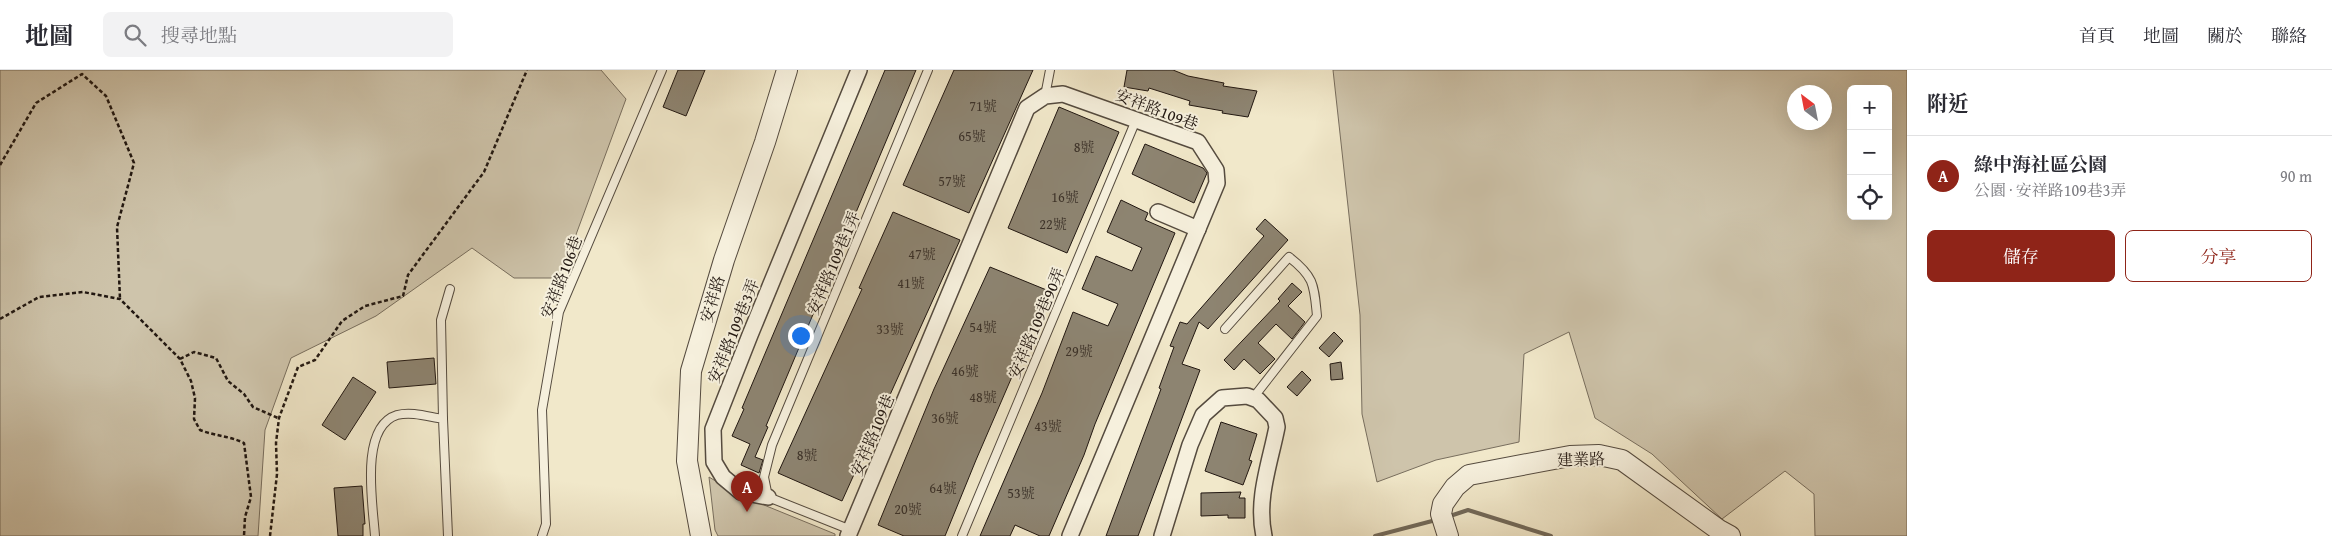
<!DOCTYPE html>
<html lang="zh-TW">
<head>
<meta charset="utf-8">
<style>
	body { margin:0; font-family:"Gentium Book Plus","Noto Serif TC",serif; background:#f2f2f3; color:#2b2b33 }
	.controls { position:absolute; right:15px; top:15px; display:grid; overflow:hidden; border-radius:8px; box-shadow:0 5px 20px #0002 }
	.controls button { width:45px; height:45px; display:grid; place-items:center; padding:0; border:0; border-bottom:1px solid #e1e1e2; background:#fff; color:#2b2b33; font:25px sans-serif }
	.compass { position:absolute; left:1787px; top:15px; width:45px; height:45px; border-radius:50%; background:#fff; box-shadow:0 5px 20px #0002; rotate:328deg }
	.you { position:absolute; left:800px; top:265px; width:18px; height:18px; margin:-12px; border:4px solid #fff; border-radius:50%; background:#1a73e8; box-shadow:0 0 0 8px #1a73e833 }
	.badge { display:grid; place-items:center; width:32px; height:32px; border-radius:50%; background:#8f2418; color:#fff; font-size:16px; font-weight:700 }
	.pin { position:absolute; translate:-50% -41px; filter:drop-shadow(0 1px 2px #0008) }
	.pin::after { content:''; position:absolute; top:26px; width:18px; height:15px; background:inherit; clip-path:polygon(0 0,100% 0,50% 100%) }
	.list { margin:0; padding:0; list-style:none }
	h2 { display:flex; justify-content:space-between; align-items:center; height:65px; margin:0; padding:0 20px; font-size:21px }
	h2 small { font-size:16px; font-weight:400; color:#7c7c81 }
	.list li { display:grid; grid-template-columns:32px 1fr auto; gap:15px; align-items:center; box-sizing:border-box; height:80px; padding:0 20px; border-top:1px solid #e1e1e2 }
	.list b { display:block; font-size:19px; white-space:nowrap }
	.list p { margin:0; font-size:16px; white-space:nowrap; color:#7c7c81 }
	.list em { font-size:16px; font-style:normal; color:#7c7c81 }
	.actions { display:flex; gap:10px; padding:15px 20px }
	.actions a { flex:1; padding:11px 0; border:1px solid #8f2418; border-radius:8px; text-align:center; font-size:18px; color:#8f2418 }
	.actions .main { background:#8f2418; color:#fff }
	.icon { flex:none; width:28px; height:28px; fill:none; stroke:currentColor; stroke-width:2; stroke-linecap:round; stroke-linejoin:round }
	.map { position:relative; flex:none; width:1907px; height:466px; overflow:hidden }
	header { display:flex; align-items:center; gap:30px; box-sizing:border-box; height:70px; padding:0 25px; background:#fff; border-bottom:1px solid #e1e1e2 }
	header strong { font-size:24px }
	nav { display:flex; gap:28px; margin-inline-start:auto; font-size:18px }
	.search { width:350px; height:45px; background:#f2f2f3; display:flex; align-items:center; gap:12px; box-sizing:border-box; padding:0 18px; border-radius:8px; color:#7c7c81; font-size:19px }
	main { display:flex }
	aside { flex:1; background:#fff }
	.map>svg:first-child { display:block }
	.green { fill:#cec4ab; stroke:#786e5e; fill-rule:evenodd }
	.lines { fill:none; stroke-linecap:round; stroke-linejoin:round }
	.stream { stroke:#736a5a; stroke-width:4 }
	.building { fill:#8d8471; stroke:#211711 }
	.service-casing { stroke:#554b3f; stroke-width:10 }
	.minor-casing { stroke:#554b3f; stroke-width:18 }
	.tertiary-casing { stroke:#554b3f; stroke-width:22 }
	.path { stroke:#211711; stroke-width:2.5; stroke-dasharray:4 2.5; stroke-linecap:butt }
	.service { stroke:#f6f0dd; stroke-width:8 }
	.minor { stroke:#f6f0dd; stroke-width:15 }
	.tertiary { stroke:#f6f0dd; stroke-width:20 }
	.labels { text-anchor:middle; stroke-width:4; stroke-linejoin:round; paint-order:stroke }
	.number-label { font-size:14px; fill:#3c3229 }
	.street-label { font-size:16px; fill:#211711; stroke:#f6f0dd }
</style>
</head>
<body>
<header>
<strong>地圖</strong>
<div class="search"><svg class="icon" aria-label="search" viewBox="0 0 24 24"><circle cx="10" cy="10" r="6"/><path d="M15 15l6 6"/></svg>搜尋地點</div>
<nav><a>首頁</a><a>地圖</a><a>關於</a><a>聯絡</a></nav>
</header>
<main>
<div class="map">
<svg width="1907" height="466" viewBox="0 0 1907 466">
	<rect width="100%" height="100%" fill="#f1e8ca"/>
	<filter id="stains"><feTurbulence type="fractalNoise" baseFrequency=".004" numOctaves="4"/><feColorMatrix values="0 0 0 0 .2 0 0 0 0 .09 0 0 0 0 .02 0 0 0 .5 -.17"/></filter>
	<radialGradient id="worn" r=".72"><stop offset=".6" stop-color="#630" stop-opacity="0"/><stop offset="1" stop-color="#630" stop-opacity=".3"/></radialGradient>
	<g class="green">
		<path d="M0,0H601L626,29L560,208H514L472,178L376,246L291,288L265,360L258,466H0Z"/>
		<path d="M1333,0H1907V466H1815L1814,424L1785,401L1722,449L1652,384L1595,348L1569,262L1524,284L1519,372L1436,390L1377,412L1362,344L1360,245ZM1851,19H1888V146H1851ZM1824,22V52H1794V22Z"/>
		<path d="M709,407L737,424L835,464V466H718L715,460Z"/>
	</g>
	<g class="lines">
		<g class="stream">
			<path d="M1447,447L1468,440L1551,466"/>
			<path d="M1375,466L1436,450"/>
		</g>
	</g>
	<g class="building">
		<path d="M678,0H705L686,46L663,37Z"/>
		<path d="M885,0H916L766,356L768,357L755,387L763,390L759,403L741,395L750,374L732,366L744,339L742,338Z"/>
		<path d="M954,0H1033L969,143L903,115Z"/>
		<path d="M1127,0H1173L1188,6L1224,13L1223,16L1257,21L1248,47L1222,43L1223,41L1189,35L1190,31L1149,18L1148,21L1124,17Z"/>
		<path d="M1059,37L1119,62L1067,183L1008,158Z"/>
		<path d="M1145,74L1203,98L1207,103L1194,133L1132,104Z"/>
		<path d="M1121,130L1148,143L1145,150L1175,163L1095,354L1084,385L1049,466H1040L1015,455L1010,466H980L1042,323L1073,242L1108,256L1118,234L1082,219L1096,186L1132,201L1142,178L1107,162Z"/>
		<path d="M893,142L960,170L842,431L778,403L862,219L859,218Z"/>
		<path d="M1265,149L1288,170L1208,259L1199,252L1182,294L1200,300L1138,466H1106L1161,319L1159,318L1174,277L1170,276L1180,252L1187,254L1264,166L1256,159Z"/>
		<path d="M990,197L1049,221L976,390L945,466H904L878,455L934,319Z"/>
		<path d="M1292,213L1302,222L1288,236L1305,252L1292,269L1276,254L1258,273L1275,289L1260,304L1244,289L1234,300L1224,290L1280,231L1278,229Z"/>
		<path d="M1334,262L1343,271L1329,287L1319,278Z"/>
		<path d="M434,288L436,314L389,318L387,292Z"/>
		<path d="M1341,292L1343,309L1331,310L1330,294Z"/>
		<path d="M1302,301L1311,310L1297,326L1287,317Z"/>
		<path d="M353,307L376,322L345,370L322,355Z"/>
		<path d="M1221,352L1257,364L1249,390L1252,391L1243,415L1205,401Z"/>
		<path d="M362,416L365,454H363V466H338L334,418Z"/>
		<path d="M1241,422L1239,428H1245V448H1228V445L1201,446V423Z"/>
	</g>
	<g class="lines">
		<defs>
			<g id="service">
				<path d="M1045,26L1050,0"/>
				<path d="M1225,259L1289,187C1315,207 1314,216 1317,246L1253,328"/>
				<path d="M443,349L441,250L450,219"/>
				<path d="M851,460L768,427L764,407L772,375L928,0"/>
				<path d="M375,466C373,435 359,357 397,345C412,341 429,347 443,349L448,466"/>
				<path d="M542,466L546,454L542,340L559,242L662,0"/>
				<path d="M962,466L1136,50"/>
			</g>
			<g id="minor">
				<path d="M1158,142L1198,159"/>
				<path d="M768,427L741,422L723,407L714,392L713,359L750,265L859,0"/>
				<path d="M848,466L1027,38L1045,26L1063,24L1198,72L1216,100L1217,113L1070,466"/>
				<path d="M1162,466L1190,375L1203,345L1222,328L1247,326L1258,330L1275,348L1277,357C1270,393 1256,429 1264,466"/>
			</g>
			<g id="tertiary">
				<path d="M701,466L687,391L691,301L724,190L765,72L787,0"/>
				<path d="M1448,466L1441,444L1443,434L1455,417L1469,405L1570,386L1599,385L1622,390L1719,460L1730,466"/>
			</g>
		</defs>
		<use href="#service" class="service-casing"/>
		<use href="#minor" class="minor-casing"/>
		<use href="#tertiary" class="tertiary-casing"/>
		<g class="path">
			<path d="M0,95L36,33L82,4L106,26L134,93L117,157L120,229"/>
			<path d="M0,249L39,227L83,222L120,229L180,289L191,311L195,328L194,349L200,360C215,366 230,366 244,373L251,427L245,447L244,466"/>
			<path d="M180,289L194,282L216,288L228,311L244,324L253,337L278,348"/>
			<path d="M270,466L277,404L276,373L279,348L298,297L315,290L342,251L365,236L403,226L408,205L484,102L527,0"/>
		</g>
		<use href="#service" class="service"/>
		<use href="#minor" class="minor"/>
		<use href="#tertiary" class="tertiary"/>
	</g>
	<g class="labels">
		<g class="number-label">
			<text x="983" y="41">71號</text>
			<text x="972" y="71">65號</text>
			<text x="1084" y="82">8號</text>
			<text x="952" y="116">57號</text>
			<text x="1065" y="132">16號</text>
			<text x="1053" y="159">22號</text>
			<text x="922" y="189">47號</text>
			<text x="911" y="218">41號</text>
			<text x="983" y="262">54號</text>
			<text x="890" y="264">33號</text>
			<text x="1079" y="286">29號</text>
			<text x="965" y="306">46號</text>
			<text x="983" y="332">48號</text>
			<text x="945" y="353">36號</text>
			<text x="1048" y="361">43號</text>
			<text x="807" y="390">8號</text>
			<text x="943" y="423">64號</text>
			<text x="1021" y="428">53號</text>
			<text x="908" y="444">20號</text>
		</g>
		<g class="street-label">
			<text transform="translate(1157 39) rotate(21)" y="6">安祥路109巷</text>
			<text transform="translate(833 193) rotate(-67)" y="6">安祥路109巷1弄</text>
			<text transform="translate(561 207) rotate(-69)" y="6">安祥路106巷</text>
			<text transform="translate(712 229) rotate(-73)" y="6">安祥路</text>
			<text transform="translate(1036 253) rotate(-67)" y="6">安祥路109巷90弄</text>
			<text transform="translate(733 261) rotate(-68)" y="6">安祥路109巷3弄</text>
			<text transform="translate(872 365) rotate(-67)" y="6">安祥路109巷</text>
			<text transform="translate(1581 389) rotate(-2)" y="6">建業路</text>
		</g>
	</g>
	<rect width="100%" height="100%" filter="url(#stains)"/>
	<rect width="100%" height="100%" fill="url(#worn)"/>
</svg>
<div class="controls">
<button>+</button>
<button>−</button>
<button><svg class="icon" aria-label="locate" viewBox="0 0 24 24"><circle cx="12" cy="12" r="6"/><path d="M12 2v4M12 18v4M2 12h4M18 12h4"/></svg></button>
</div>
<svg class="compass" viewBox="-18 -18 36 36"><path d="M0-13l5 13h-10z" fill="#e53935"/><path d="M0 13l5-13h-10z" fill="#7c7c81"/></svg>
<div class="you"></div>
<div class="pin badge" style="left:747px;top:442px">A</div>
</div>
<aside>
<h2>附近<small></small></h2>
<ul class="list">
<li><span class="badge">A</span><div><b>綠中海社區公園</b><p>公園 · 安祥路109巷3弄</p></div><em>90 m</em></li>
</ul>
<div class="actions"><a class="main">儲存</a><a>分享</a></div>
</aside>
</main>
</body>
</html>
